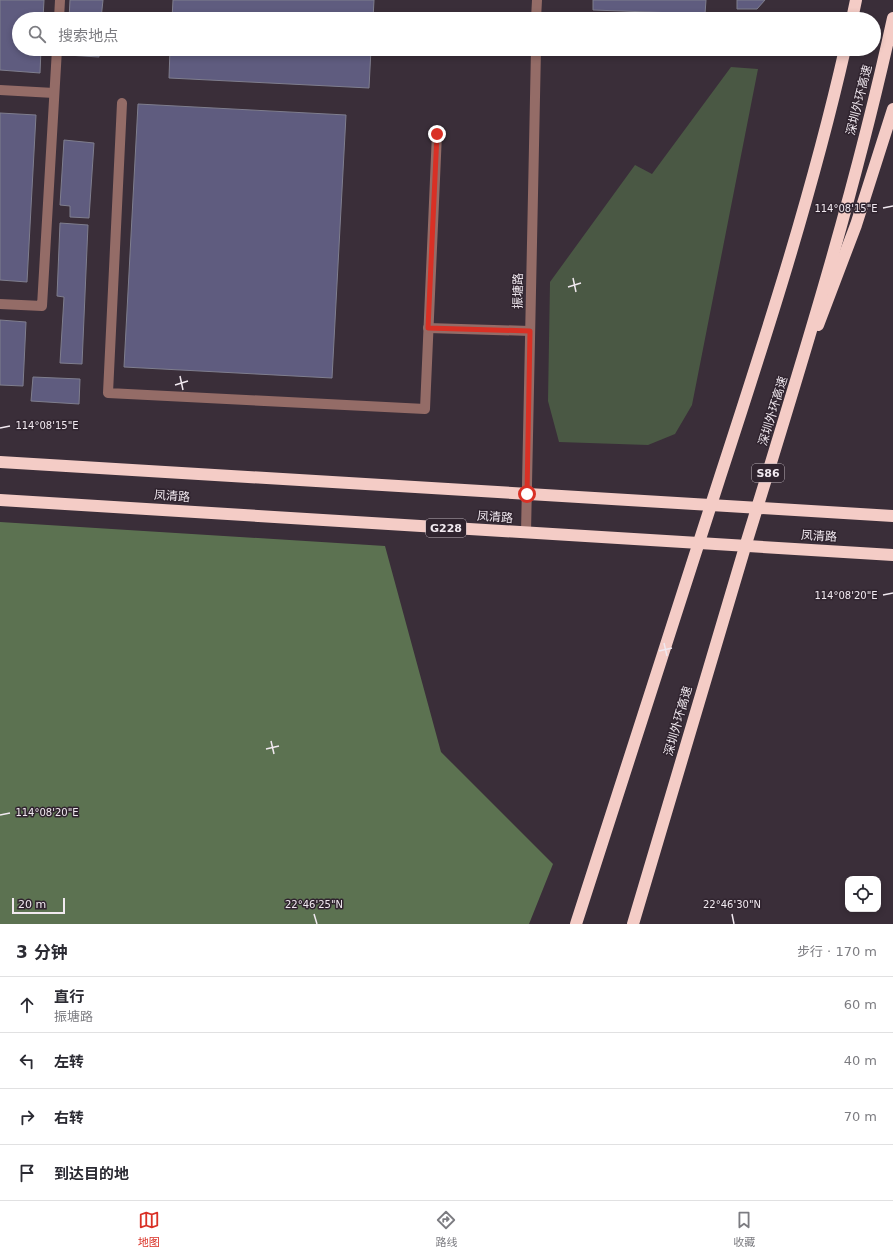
<!DOCTYPE html>
<html lang="zh">
<head>
<meta charset="utf-8">
<style>
	body { margin:0; font-family:"DejaVu Sans","Noto Sans SC",sans-serif; background:#f7f7f7; color:#2b2b33 }
	.controls { position:absolute; right:12px; bottom:12px; display:grid; overflow:hidden; border-radius:8px; box-shadow:0 2px 6px #0003 }
	.controls button { width:36px; height:36px; display:grid; place-items:center; padding:0; border:0; border-bottom:1px solid #e1e1e2; background:#fff; color:#2b2b33; font:20px sans-serif }
	.scale { position:absolute; left:12px; bottom:10px; width:53px; box-sizing:border-box; padding-left:4px; border:2px solid #f1e9f0; border-top:0; font-size:11px; line-height:14px; white-space:nowrap; color:#f1e9f0; -webkit-text-stroke:3px #30242f; paint-order:stroke }
	.stop { position:absolute; width:12px; height:12px; margin:-9px; border:3px solid #d93025; border-radius:50%; background:#fff }
	.stop.end { background:#d93025; border-color:#fff; box-shadow:0 1px 4px #0008 }
	.list { margin:0; padding:0; list-style:none }
	h2 { display:flex; justify-content:space-between; align-items:center; height:52px; margin:0; padding:0 16px; font-size:17px }
	h2 small { font-size:13px; font-weight:400; color:#7c7c81 }
	.list li { display:grid; grid-template-columns:26px 1fr auto; gap:12px; align-items:center; box-sizing:border-box; height:56px; padding:0 16px; border-top:1px solid #e1e1e2 }
	.list b { display:block; font-size:15px; white-space:nowrap }
	.list p { margin:0; font-size:13px; white-space:nowrap; color:#7c7c81 }
	.list em { font-size:13px; font-style:normal; color:#7c7c81 }
	.icon { flex:none; width:22px; height:22px; fill:none; stroke:currentColor; stroke-width:2; stroke-linecap:round; stroke-linejoin:round }
	.map { position:relative; flex:none; width:893px; height:924px; overflow:hidden }
	.search { position:absolute; background:#fff; box-shadow:0 2px 6px #0003; left:12px; right:12px; top:12px; height:44px; display:flex; align-items:center; gap:10px; box-sizing:border-box; padding:0 14px; border-radius:22px; color:#7c7c81; font-size:15px }
	.sheet { height:276px; background:#fff }
	nav { display:flex; justify-content:space-around; align-items:center; box-sizing:border-box; height:56px; border-top:1px solid #e1e1e2; background:#fff; font-size:11px; color:#7c7c81 }
	nav a { display:grid; justify-items:center; gap:2px }
	nav .on { color:#d93025 }
	.map>svg:first-child { display:block }
	.green { fill:#4a5844 }
	.forest { fill:#5c7251 }
	.building { fill:#5f5c7f; stroke:#7f7e8e }
	.lines { fill:none; stroke-linecap:round; stroke-linejoin:round }
	.minor { stroke:#946c67; stroke-width:10 }
	.highway { stroke:#f4ccc6; stroke-width:12 }
	.highway-bridge { stroke:#f4ccc6; stroke-width:12 }
	.route { stroke:#d93025; stroke-width:5 }
	.ticks { fill:none; stroke:#f1e9f0; stroke-width:1.5 }
	.labels { text-anchor:middle; stroke-width:3; stroke-linejoin:round; paint-order:stroke }
	.shield { fill:#30242f; stroke:#b7aeb6; stroke-width:1 }
	.shield-label { font-size:11px; font-weight:bold; fill:#f1e9f0 }
	.street-label { font-size:12px; fill:#f1e9f0; stroke:#30242f }
	.ticks-label { font-size:10px; text-anchor:middle; fill:#f1e9f0; stroke:#30242f; stroke-width:3; stroke-linejoin:round; paint-order:stroke }
</style>
</head>
<body>
<div class="map">
<svg width="893" height="924" viewBox="0 0 893 924">
	<rect width="100%" height="100%" fill="#3a2e39"/>
	<path class="green" d="M731,67L758,69L692,405L675,434L648,445L559,442L548,401L550,282L635,165L652,174Z"/>
	<path class="forest" d="M0,522L385,546L441,752L553,864L529,924H0Z"/>
	<g class="building">
		<path d="M0,0H44L43,19H19V49H41L40,73L0,70Z"/>
		<path d="M70,0H103L101,19H69Z"/>
		<path d="M173,0H374L373,19H172Z"/>
		<path d="M593,0H706L705,14L593,10Z"/>
		<path d="M737,0H765L757,9H737Z"/>
		<path d="M67,49H99V57L67,55Z"/>
		<path d="M170,49H371L369,88L169,78Z"/>
		<path d="M138,104L346,115L332,378L124,367Z"/>
		<path d="M0,113L36,115L27,282L0,280Z"/>
		<path d="M64,140L94,143L89,218L70,217V206L60,205Z"/>
		<path d="M60,223L88,225L82,364L60,363L64,297L57,296Z"/>
		<path d="M0,320L26,322L23,386L0,385Z"/>
		<path d="M33,377L80,379L79,404L31,401Z"/>
	</g>
	<g class="lines">
		<g class="minor">
			<path d="M59,19L60,0"/>
			<path d="M536,19L537,0"/>
			<path d="M0,90L54,93"/>
			<path d="M122,103L108,393L425,409L437,133"/>
			<path d="M0,304L42,306L57,49"/>
			<path d="M428,328L530,331"/>
			<path d="M526,533L536,49"/>
		</g>
		<g class="highway">
			<path d="M852,19L856,0"/>
			<path d="M818,325L856,225L893,109"/>
			<path d="M0,462L893,516"/>
			<path d="M0,500L893,555"/>
		</g>
		<g class="highway-bridge">
			<path d="M576,924C625,775 673,626 720,477C766,336 812,194 845,49"/>
			<path d="M633,924C670,798 707,672 745,547C799,372 854,197 893,18"/>
		</g>
	</g>
	<g class="lines">
		<path class="route" d="M437,134L428,328L530,331L527,494"/>
	</g>
	<path class="ticks" d="M883,208L893,206M573,278L576,292M568,287L581,283M180,376L183,390M175,385L188,381M0,428L10,426M883,595L893,593M664,643L667,656M659,651L672,648M271,741L274,754M266,749L279,746M0,815L10,813M314,914L317,924M732,914L734,924"/>
	<g class="labels">
		<g class="shield">
			<rect x="752" y="464" width="32" height="18" rx="3"/>
			<rect x="426" y="519" width="40" height="18" rx="3"/>
		</g>
		<g class="shield-label">
			<text x="768" y="477">S86</text>
			<text x="446" y="532">G228</text>
		</g>
		<g class="street-label">
			<text transform="translate(859 100) rotate(-76)" y="4">深圳外环高速</text>
			<text transform="translate(518 291) rotate(-89)" y="4">振塘路</text>
			<text transform="translate(773 411) rotate(-73)" y="4">深圳外环高速</text>
			<text transform="translate(172 496) rotate(4)" y="4">凤清路</text>
			<text transform="translate(495 517) rotate(4)" y="4">凤清路</text>
			<text transform="translate(819 536) rotate(3)" y="4">凤清路</text>
			<text transform="translate(678 721) rotate(-74)" y="4">深圳外环高速</text>
		</g>
	</g>
	<g class="ticks-label">
		<text x="846" y="212">114°08'15"E</text>
		<text x="47" y="429">114°08'15"E</text>
		<text x="846" y="599">114°08'20"E</text>
		<text x="47" y="816">114°08'20"E</text>
		<text x="314" y="908">22°46'25"N</text>
		<text x="732" y="908">22°46'30"N</text>
	</g>
</svg>
<div class="controls">
<button><svg class="icon" aria-label="locate" viewBox="0 0 24 24"><circle cx="12" cy="12" r="6"/><path d="M12 2v4M12 18v4M2 12h4M18 12h4"/></svg></button>
</div>
<div class="scale">20 m</div>
<div class="stop" style="left:527px;top:494px"></div>
<div class="stop end" style="left:437px;top:134px"></div>
<div class="search"><svg class="icon" aria-label="search" viewBox="0 0 24 24"><circle cx="10" cy="10" r="6"/><path d="M15 15l6 6"/></svg>搜索地点</div>
</div>
<section class="sheet">
<h2>3 分钟<small>步行 · 170 m</small></h2>
<ul class="list">
<li><svg class="icon" aria-label="ahead" viewBox="0 0 24 24"><path d="M12 20V5M6 11l6-6 6 6"/></svg><div><b>直行</b><p>振塘路</p></div><em>60 m</em></li>
<li><svg class="icon" aria-label="left" viewBox="0 0 24 24"><path d="M17 20v-9H6M10 6l-5 5 5 5"/></svg><div><b>左转</b></div><em>40 m</em></li>
<li><svg class="icon" aria-label="right" viewBox="0 0 24 24"><path d="M7 20v-9h11M14 6l5 5-5 5"/></svg><div><b>右转</b></div><em>70 m</em></li>
<li><svg class="icon" aria-label="arrive" viewBox="0 0 24 24"><path d="M6 21V4h12l-3 4 3 4H6"/></svg><div><b>到达目的地</b></div></li>
</ul>
</section>
<nav>
<a class="on"><svg class="icon" aria-label="map" viewBox="0 0 24 24"><path d="M3 6l6-2 6 2 6-2v14l-6 2-6-2-6 2zM9 4v14M15 6v14"/></svg>地图</a>
<a><svg class="icon" aria-label="directions" viewBox="0 0 24 24"><path d="M12 3l9 9-9 9-9-9zM9 14v-3h6M13 9l2 2-2 2"/></svg>路线</a>
<a><svg class="icon" aria-label="saved" viewBox="0 0 24 24"><path d="M7 4h10v16l-5-4-5 4z"/></svg>收藏</a>
</nav>
</body>
</html>
